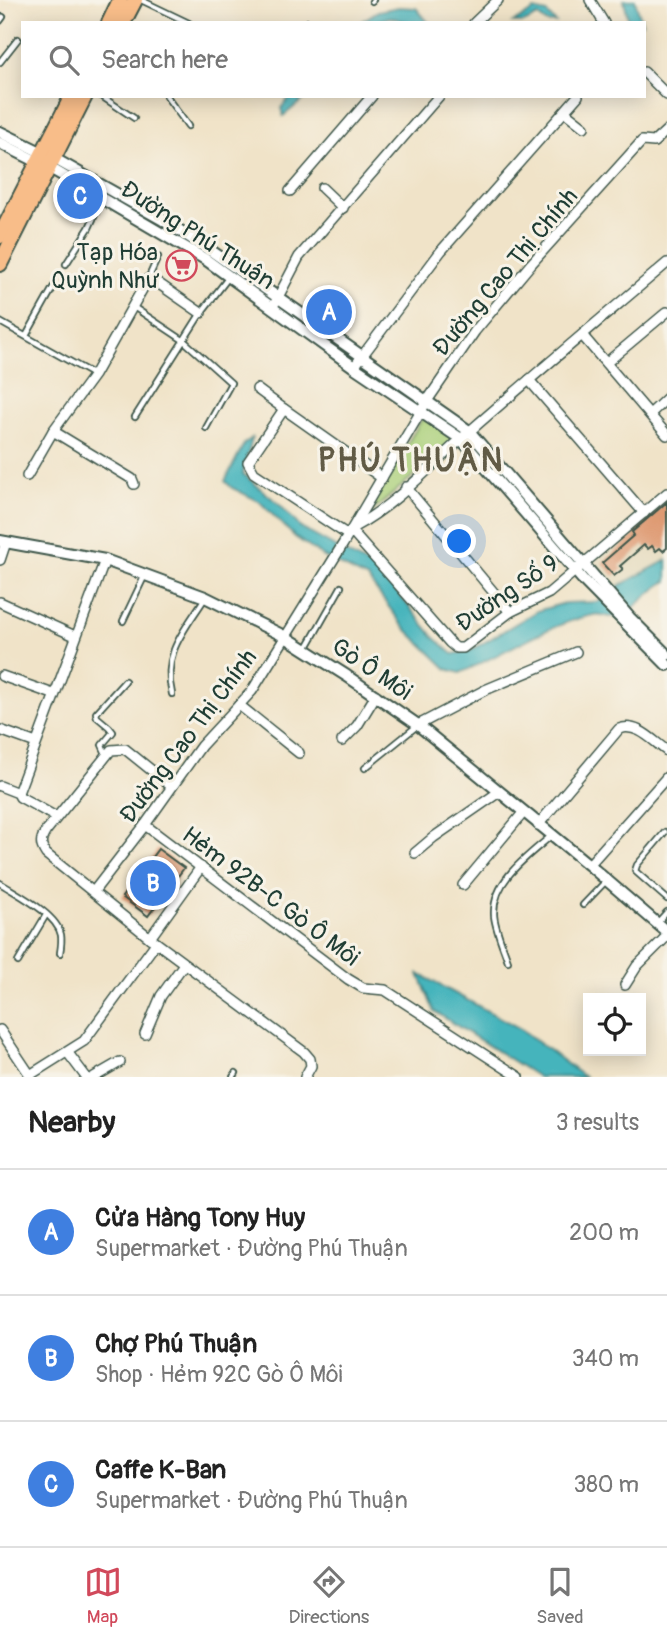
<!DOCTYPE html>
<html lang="en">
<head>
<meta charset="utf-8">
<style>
	body { margin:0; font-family:Pangolin,sans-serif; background:#f6f6f6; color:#222 }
	.controls { position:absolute; right:21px; bottom:21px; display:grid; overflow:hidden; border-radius:0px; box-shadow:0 4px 18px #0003 }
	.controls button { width:63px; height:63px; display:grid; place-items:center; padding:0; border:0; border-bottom:2px solid #e0e0e0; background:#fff; color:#222; font:35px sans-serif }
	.you { position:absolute; left:460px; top:542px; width:24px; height:24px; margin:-18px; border:5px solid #fff; border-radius:50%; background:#1a73e8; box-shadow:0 0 0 10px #1a73e833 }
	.badge { display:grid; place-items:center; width:46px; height:46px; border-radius:50%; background:#d1495b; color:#fff; font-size:23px; font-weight:700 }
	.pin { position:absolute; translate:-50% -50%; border:4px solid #fff; box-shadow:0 2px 7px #0006 }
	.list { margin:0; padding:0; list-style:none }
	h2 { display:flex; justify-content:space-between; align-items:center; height:91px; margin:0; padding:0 28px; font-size:30px }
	h2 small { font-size:23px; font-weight:400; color:#767676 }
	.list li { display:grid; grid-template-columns:46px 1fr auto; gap:21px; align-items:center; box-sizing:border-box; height:126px; padding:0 28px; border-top:2px solid #e0e0e0 }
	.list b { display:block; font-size:26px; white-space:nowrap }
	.list p { margin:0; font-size:23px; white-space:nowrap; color:#767676 }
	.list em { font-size:23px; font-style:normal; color:#767676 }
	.icon { flex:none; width:38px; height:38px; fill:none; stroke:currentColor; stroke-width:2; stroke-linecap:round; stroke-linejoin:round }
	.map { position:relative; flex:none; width:667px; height:1077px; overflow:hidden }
	.search { position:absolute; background:#fff; box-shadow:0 4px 18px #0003; left:21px; right:21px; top:21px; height:77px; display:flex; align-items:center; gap:18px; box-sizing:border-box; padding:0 24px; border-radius:0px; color:#767676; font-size:26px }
	.sheet { height:469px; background:#fff }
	nav { display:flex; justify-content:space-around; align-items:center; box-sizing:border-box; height:98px; border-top:2px solid #e0e0e0; background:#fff; font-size:19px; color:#767676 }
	nav a { display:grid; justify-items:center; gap:4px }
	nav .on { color:#d1495b }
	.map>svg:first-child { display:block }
	.built { fill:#e2d7b7 }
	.green { fill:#abd07a; stroke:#658657; stroke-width:2 }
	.water { fill:#44b4bc; stroke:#327878; stroke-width:2 }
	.building { fill:#dc9267 }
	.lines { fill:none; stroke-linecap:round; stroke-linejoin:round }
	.service-casing { stroke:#3e564a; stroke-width:8 }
	.minor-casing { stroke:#3e564a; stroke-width:12 }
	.tertiary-casing { stroke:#3e564a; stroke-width:14 }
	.primary-casing { stroke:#3e564a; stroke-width:18 }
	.service { stroke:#fff; stroke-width:4.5 }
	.minor { stroke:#fff; stroke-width:9 }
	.tertiary { stroke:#fff; stroke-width:10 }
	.primary { stroke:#f8bd89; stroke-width:14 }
	.labels { text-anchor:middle; stroke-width:6; stroke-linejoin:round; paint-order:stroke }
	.street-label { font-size:24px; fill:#1f3d34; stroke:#f7f3e8 }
	.poi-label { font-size:24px; fill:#1f3d34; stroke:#f7f3e8; text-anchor:end }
	.district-label { font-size:32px; font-weight:bold; letter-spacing:2px; fill:#615b46; stroke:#f7f3e8 }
</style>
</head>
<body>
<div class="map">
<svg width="667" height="1077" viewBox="0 0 667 1077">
	<rect width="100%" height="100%" fill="#f7f3e8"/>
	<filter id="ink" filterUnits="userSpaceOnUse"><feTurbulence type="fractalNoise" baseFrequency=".0143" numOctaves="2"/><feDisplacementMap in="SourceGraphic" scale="14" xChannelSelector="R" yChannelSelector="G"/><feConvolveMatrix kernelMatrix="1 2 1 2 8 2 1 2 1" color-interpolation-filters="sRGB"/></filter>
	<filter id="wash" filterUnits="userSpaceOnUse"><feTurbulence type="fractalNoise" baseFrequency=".00686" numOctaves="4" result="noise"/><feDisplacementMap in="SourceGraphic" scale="28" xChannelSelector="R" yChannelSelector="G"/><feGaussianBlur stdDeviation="1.57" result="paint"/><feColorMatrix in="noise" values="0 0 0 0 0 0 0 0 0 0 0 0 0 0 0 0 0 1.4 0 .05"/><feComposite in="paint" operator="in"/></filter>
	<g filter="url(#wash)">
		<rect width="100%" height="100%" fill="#f0e3c8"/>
		<path class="built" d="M667,499V560L615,588L597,568L595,560Z"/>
		<path class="green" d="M424,416L453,437L451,443L381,504L371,512L368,511L369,506Z"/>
		<g class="water">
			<path d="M624,0H635L642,23H629Z"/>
			<path d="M399,7L416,8L429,23H410L390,17L373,23H359L378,11Z"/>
			<path d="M534,10L547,13L556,23H547L538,16L524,23H513Z"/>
			<path d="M291,96H308L283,116L281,108Z"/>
			<path d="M252,438C250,451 244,461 243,474L280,505L301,528L380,572L435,638L453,654L470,651L537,611L565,603L598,602L615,588L667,560V581C649,590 635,613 614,617C607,618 600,613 593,615C545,625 504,654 460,673L447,669L404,627L368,579L322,556L295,537L259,501L232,488L225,481L244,444Z"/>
			<path d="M419,974L521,1029L584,1077H538L434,1011Z"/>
		</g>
		<g id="blocks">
			<g class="building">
				<path d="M667,502V548L663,551L660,548L656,551L652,546L648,549L644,545L620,566L623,569L614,576L602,563L634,535L632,532Z"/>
				<path d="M158,849L184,868L148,916L122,897Z"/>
			</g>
		</g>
	</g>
	<g filter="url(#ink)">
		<use href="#blocks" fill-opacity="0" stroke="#3e564a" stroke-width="2"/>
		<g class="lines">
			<defs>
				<g id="service">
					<path d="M141,0L189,23"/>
					<path d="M372,1L373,0"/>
					<path d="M0,21L3,17"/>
					<path d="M307,23L308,22"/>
					<path d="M0,62L18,39"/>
					<path d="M101,96L134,118"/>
					<path d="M166,96L188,126"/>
					<path d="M66,264L89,228L102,199"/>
					<path d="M148,279L158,257"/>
					<path d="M132,306L183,340L231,383L206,428"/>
					<path d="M0,322L94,375"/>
					<path d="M26,336L54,286"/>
					<path d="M135,417L201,313L228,278"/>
					<path d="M123,621L145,575"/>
					<path d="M306,649L341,587"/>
					<path d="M172,694C162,653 184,631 205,598"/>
					<path d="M106,754L102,745L113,732L109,727L97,717L96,713L125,681"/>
					<path d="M365,768L417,726"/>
					<path d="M665,832L637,865L635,871L667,899"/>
					<path d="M0,883C17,894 57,914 61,935C62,941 61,947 60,953"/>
					<path d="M583,905L606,881"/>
					<path d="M657,923L667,912"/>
					<path d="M508,961C504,949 494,926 494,914C493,880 528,856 551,836"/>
					<path d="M18,962L46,915"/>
					<path d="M233,1077L236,1073"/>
				</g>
				<g id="minor">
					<path d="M590,0L604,23"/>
					<path d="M474,23L498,0"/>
					<path d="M644,72L667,95"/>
					<path d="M565,112L584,127"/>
					<path d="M322,188L343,208"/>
					<path d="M290,191L372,96"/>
					<path d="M275,303L299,257L439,96"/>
					<path d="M582,335L667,435"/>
					<path d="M606,363L667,312"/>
					<path d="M354,367L441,251L578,96"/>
					<path d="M529,380L644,513"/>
					<path d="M257,389L284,409"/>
					<path d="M650,414L667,398"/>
					<path d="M53,431L132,479L134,484"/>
					<path d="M27,476L53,431L94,375L148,279H152L201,313"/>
					<path d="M406,487L510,612"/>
					<path d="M354,527C397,504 433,463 470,431C535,374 601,319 667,263"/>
					<path d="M351,531L450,643L456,648H463L510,612L549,593L667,493"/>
					<path d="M348,535L254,473L248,462L284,409L382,478"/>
					<path d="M0,560L6,542"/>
					<path d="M0,602L75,636"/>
					<path d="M2,676L53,694"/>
					<path d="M239,705L299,753"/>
					<path d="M418,725L485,690L576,652"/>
					<path d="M0,730L36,743"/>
					<path d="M342,741L357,726L376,695"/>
					<path d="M0,786L18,793L20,797L56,817"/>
					<path d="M171,786L125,749L111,750L46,831C40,840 40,845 46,854L150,938L304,1052L310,1059L311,1066L305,1077"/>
					<path d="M18,793L105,560"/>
					<path d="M145,825L348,979L363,988L385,990L519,1077"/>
					<path d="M538,825L619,729C637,722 653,741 667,751"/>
					<path d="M415,853L434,837L499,792"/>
					<path d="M589,865L667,777"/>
					<path d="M463,885L523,813"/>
					<path d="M94,891L145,825L201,746L252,691L343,544L427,401L475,331L531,264L642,141L654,142L667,130"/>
					<path d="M150,938L201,867"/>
					<path d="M625,985L637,966L667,936"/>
					<path d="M0,1030L30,1075L84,1041L156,943"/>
					<path d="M145,1034L161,996L184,964"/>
					<path d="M68,1053L86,1077"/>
					<path d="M94,1077L120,1062"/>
				</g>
				<g id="tertiary">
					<path d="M0,132L55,159L163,220L210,250L469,431L630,618L667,655"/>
					<path d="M0,143L50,168L205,259L354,367L461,439L584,581L667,665"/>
					<path d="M0,541L105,560L205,597L284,636L347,676L418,725L589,865L667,932"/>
				</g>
				<g id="primary">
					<path d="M109,23L120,0"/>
					<path d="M123,23L135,0"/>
					<path d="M0,236L72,96"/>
					<path d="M0,264L85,96"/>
				</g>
			</defs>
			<use href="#service" class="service-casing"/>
			<use href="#minor" class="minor-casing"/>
			<use href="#tertiary" class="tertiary-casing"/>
			<use href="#primary" class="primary-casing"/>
			<use href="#service" class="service"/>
			<use href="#minor" class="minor"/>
			<use href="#tertiary" class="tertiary"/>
			<use href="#primary" class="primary"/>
		</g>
	</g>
	<defs>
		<symbol id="supermarket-ring" viewBox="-11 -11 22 22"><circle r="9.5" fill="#f7f3e8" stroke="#d1495b" stroke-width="1.5"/><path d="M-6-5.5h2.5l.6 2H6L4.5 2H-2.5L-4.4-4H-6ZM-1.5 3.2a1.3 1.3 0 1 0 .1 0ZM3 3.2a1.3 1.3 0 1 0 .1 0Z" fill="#d1495b"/></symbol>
	</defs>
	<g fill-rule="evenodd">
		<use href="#supermarket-ring" x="164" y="248" width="35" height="35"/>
	</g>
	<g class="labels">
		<g class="street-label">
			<text transform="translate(198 235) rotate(33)" y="8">Đường Phú Thuận</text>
			<text transform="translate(505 272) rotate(-50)" y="8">Đường Cao Thị Chính</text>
			<text transform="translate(507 593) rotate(-34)" y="8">Đường Số 9</text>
			<text transform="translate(372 669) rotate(34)" y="8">Gò Ô Môi</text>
			<text transform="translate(188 736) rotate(-53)" y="8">Đường Cao Thị Chính</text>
			<text transform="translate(271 896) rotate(37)" y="8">Hẻm 92B-C Gò Ô Môi</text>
		</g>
		<g class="poi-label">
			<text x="158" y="260">Tạp Hóa<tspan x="158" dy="28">Quỳnh Như</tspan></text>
		</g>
		<g class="district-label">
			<text x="411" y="471">PHÚ THUẬN</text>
		</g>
	</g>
</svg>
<div class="controls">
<button><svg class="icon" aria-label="locate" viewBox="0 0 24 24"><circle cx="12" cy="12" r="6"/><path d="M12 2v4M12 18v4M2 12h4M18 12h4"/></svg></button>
</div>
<div class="you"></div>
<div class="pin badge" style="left:329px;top:312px;background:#3f7fe0">A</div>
<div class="pin badge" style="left:153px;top:883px;background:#3f7fe0">B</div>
<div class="pin badge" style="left:80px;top:196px;background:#3f7fe0">C</div>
<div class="search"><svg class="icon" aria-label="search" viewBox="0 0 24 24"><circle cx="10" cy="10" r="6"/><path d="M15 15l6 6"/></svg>Search here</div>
</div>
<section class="sheet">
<h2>Nearby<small>3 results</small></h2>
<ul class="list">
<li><span class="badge" style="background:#3f7fe0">A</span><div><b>Cửa Hàng Tony Huy</b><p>Supermarket · Đường Phú Thuận</p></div><em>200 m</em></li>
<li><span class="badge" style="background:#3f7fe0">B</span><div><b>Chợ Phú Thuận</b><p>Shop · Hẻm 92C Gò Ô Môi</p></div><em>340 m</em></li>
<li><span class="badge" style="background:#3f7fe0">C</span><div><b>Caffe K-Ban</b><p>Supermarket · Đường Phú Thuận</p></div><em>380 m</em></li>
</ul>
</section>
<nav>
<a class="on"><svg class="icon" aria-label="map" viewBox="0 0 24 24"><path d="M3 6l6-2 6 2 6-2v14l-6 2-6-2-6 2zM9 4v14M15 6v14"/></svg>Map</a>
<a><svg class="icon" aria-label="directions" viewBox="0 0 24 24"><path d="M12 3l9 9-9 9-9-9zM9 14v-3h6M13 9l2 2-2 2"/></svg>Directions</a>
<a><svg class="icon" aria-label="saved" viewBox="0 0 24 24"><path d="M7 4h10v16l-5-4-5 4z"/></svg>Saved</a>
</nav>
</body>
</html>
